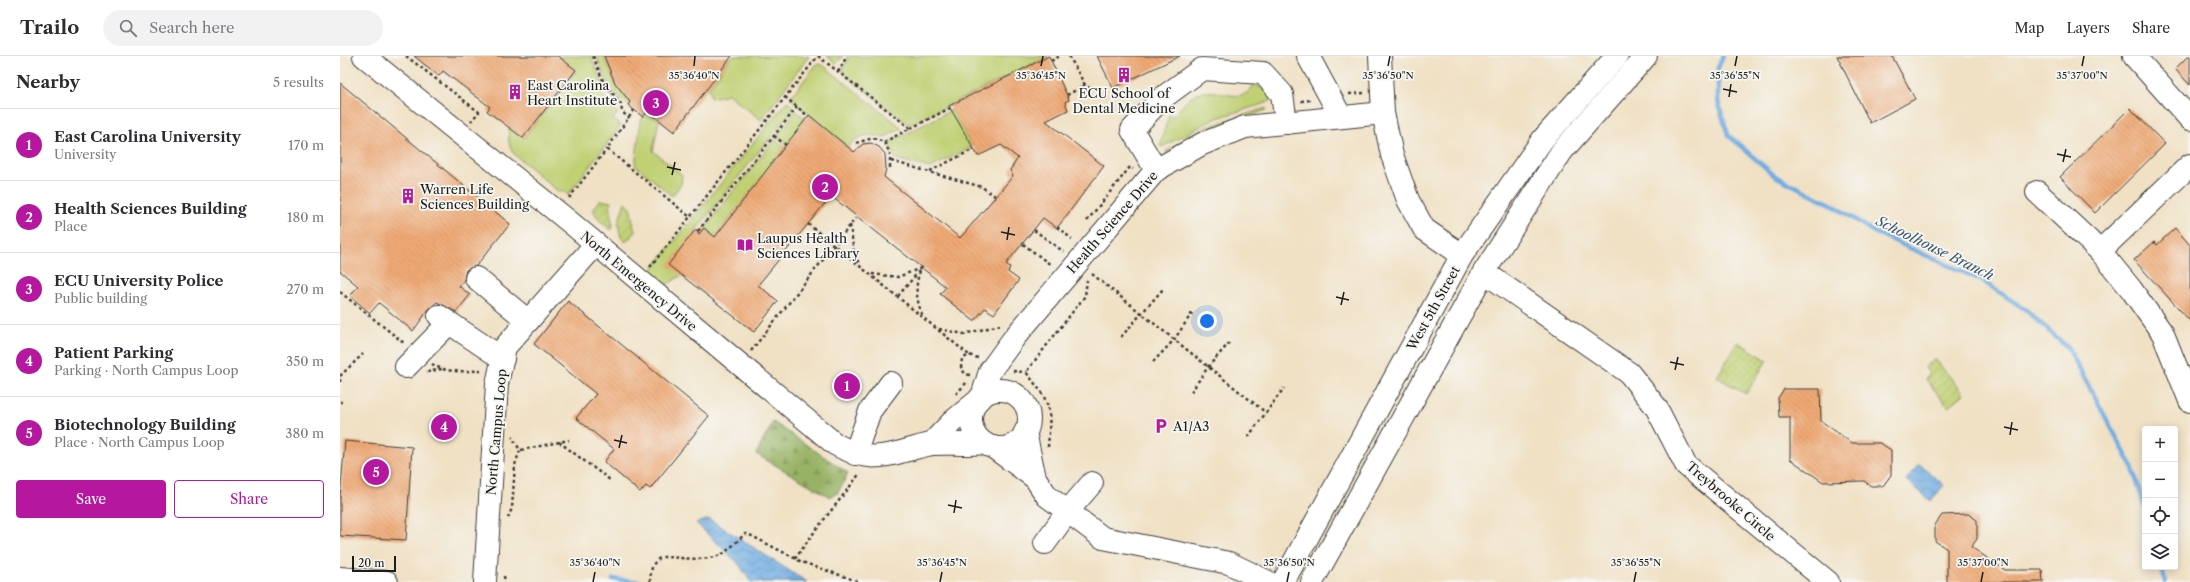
<!DOCTYPE html>
<html lang="en">
<head>
<meta charset="utf-8">
<style>
	body { margin:0; font-family:"Libre Caslon Text",serif; background:#f2f2f3; color:#2b2b33 }
	.controls { position:absolute; right:12px; bottom:12px; display:grid; overflow:hidden; border-radius:4px; box-shadow:0 2px 10px #0003 }
	.controls button { width:36px; height:36px; display:grid; place-items:center; padding:0; border:0; border-bottom:1px solid #e1e1e2; background:#fff; color:#2b2b33; font:20px sans-serif }
	.scale { position:absolute; left:12px; bottom:10px; width:44px; box-sizing:border-box; padding-left:4px; border:2px solid #1c1c1c; border-top:0; font-size:11px; line-height:14px; white-space:nowrap; color:#1c1c1c; -webkit-text-stroke:3px #f6f6f2; paint-order:stroke }
	.you { position:absolute; left:867px; top:265px; width:14px; height:14px; margin:-10px; border:3px solid #fff; border-radius:50%; background:#1a73e8; box-shadow:0 0 0 6px #1a73e833 }
	.badge { display:grid; place-items:center; width:26px; height:26px; border-radius:50%; background:#b5179e; color:#fff; font-size:13px; font-weight:700 }
	.pin { position:absolute; translate:-50% -50%; border:2px solid #fff; box-shadow:0 1px 4px #0006 }
	.list { margin:0; padding:0; list-style:none }
	h2 { display:flex; justify-content:space-between; align-items:center; height:52px; margin:0; padding:0 16px; font-size:17px }
	h2 small { font-size:13px; font-weight:400; color:#7c7c81 }
	.list li { display:grid; grid-template-columns:26px 1fr auto; gap:12px; align-items:center; box-sizing:border-box; height:72px; padding:0 16px; border-top:1px solid #e1e1e2 }
	.list b { display:block; font-size:15px; white-space:nowrap }
	.list p { margin:0; font-size:13px; white-space:nowrap; color:#7c7c81 }
	.list em { font-size:13px; font-style:normal; color:#7c7c81 }
	.actions { display:flex; gap:8px; padding:12px 16px }
	.actions a { flex:1; padding:9px 0; border:1px solid #b5179e; border-radius:4px; text-align:center; font-size:14px; color:#b5179e }
	.actions .main { background:#b5179e; color:#fff }
	.icon { flex:none; width:22px; height:22px; fill:none; stroke:currentColor; stroke-width:2; stroke-linecap:round; stroke-linejoin:round }
	.map { position:relative; flex:none; width:1850px; height:526px; overflow:hidden }
	header { display:flex; align-items:center; gap:24px; box-sizing:border-box; height:56px; padding:0 20px; background:#fff; border-bottom:1px solid #e1e1e2 }
	header strong { font-size:19px }
	nav { display:flex; gap:22px; margin-inline-start:auto; font-size:14px }
	.search { width:280px; height:36px; background:#f2f2f3; display:flex; align-items:center; gap:10px; box-sizing:border-box; padding:0 14px; border-radius:22px; color:#7c7c81; font-size:15px }
	main { display:flex }
	aside { flex:1; background:#fff }
	.map>svg:first-child { display:block }
	.grass { fill:#c0d073; stroke:#6e7648 }
	.forest { fill:url(#forest-firs); stroke:#5a6740 }
	.park { fill:url(#park-dots); stroke:#6e7648 }
	.garden { fill:url(#garden-furrows); stroke:#6e7648 }
	.water { fill:url(#water-waves); stroke:#46647e }
	.lines { fill:none; stroke-linecap:round; stroke-linejoin:round }
	.stream { stroke:#6face1; stroke-width:4.5 }
	.building { fill:url(#building-back-hatch) }
	.minor-casing { stroke:#3c3a35; stroke-width:24 }
	.major-casing { stroke:#3c3a35; stroke-width:24 }
	.path { stroke:#3c3a35; stroke-width:2.5; stroke-dasharray:3 3; stroke-linecap:butt }
	.minor { stroke:#fff; stroke-width:22 }
	.major { stroke:#fff; stroke-width:22 }
	.ticks { fill:none; stroke:#1c1c1c; stroke-width:1.5 }
	.labels { text-anchor:middle; stroke-width:3.5; stroke-linejoin:round; paint-order:stroke }
	.poi-label { font-size:13px; fill:#1c1c1c; stroke:#f6f6f2; text-anchor:start }
	.street-label { font-size:13px; fill:#1c1c1c; stroke:#f6f6f2 }
	.water-label { font-size:14px; font-style:italic; fill:#3d566b; stroke:#f6f6f2 }
	.ticks-label { font-size:10px; text-anchor:middle; fill:#1c1c1c; stroke:#f6f6f2; stroke-width:3.5; stroke-linejoin:round; paint-order:stroke }
</style>
</head>
<body>
<header>
<strong>Trailo</strong>
<div class="search"><svg class="icon" aria-label="search" viewBox="0 0 24 24"><circle cx="10" cy="10" r="6"/><path d="M15 15l6 6"/></svg>Search here</div>
<nav><a>Map</a><a>Layers</a><a>Share</a></nav>
</header>
<main>
<aside>
<h2>Nearby<small>5 results</small></h2>
<ul class="list">
<li><span class="badge">1</span><div><b>East Carolina University</b><p>University</p></div><em>170 m</em></li>
<li><span class="badge">2</span><div><b>Health Sciences Building</b><p>Place</p></div><em>180 m</em></li>
<li><span class="badge">3</span><div><b>ECU University Police</b><p>Public building</p></div><em>270 m</em></li>
<li><span class="badge">4</span><div><b>Patient Parking</b><p>Parking · North Campus Loop</p></div><em>350 m</em></li>
<li><span class="badge">5</span><div><b>Biotechnology Building</b><p>Place · North Campus Loop</p></div><em>380 m</em></li>
</ul>
<div class="actions"><a class="main">Save</a><a>Share</a></div>
</aside>
<div class="map">
<svg width="1850" height="526" viewBox="0 0 1850 526">
	<defs>
		<pattern id="forest-firs" width="22" height="20" patternUnits="userSpaceOnUse"><rect width="22" height="20" fill="#98b265"/><path d="M5 1l3.5 6h-7zM16 11l3.5 6h-7z" fill="#829857"/></pattern>
		<pattern id="park-dots" width="8" height="8" patternUnits="userSpaceOnUse"><rect width="8" height="8" fill="#c0d073"/><path d="M2 2h.1M6 6h.1" fill="none" stroke="#a4b263" stroke-width="1.8" stroke-linecap="round"/></pattern>
		<pattern id="garden-furrows" width="10" height="10" patternUnits="userSpaceOnUse"><rect width="10" height="10" fill="#c0d073"/><path d="M-1 1l2-2M0 10L10 0M9 11l2-2" fill="none" stroke="#a4b263"/></pattern>
		<pattern id="water-waves" width="16" height="10" patternUnits="userSpaceOnUse"><rect width="16" height="10" fill="#6face1"/><path d="M0 5q4-4 8 0t8 0" fill="none" stroke="#5a8bb6"/></pattern>
		<pattern id="building-back-hatch" width="6" height="6" patternUnits="userSpaceOnUse"><rect width="6" height="6" fill="#eea975"/><path d="M-1 5l2 2M0 0l6 6M5-1l2 2" fill="none" stroke="#cc9165"/></pattern>
	</defs>
	<rect width="100%" height="100%" fill="#f6f6f2"/>
	<filter id="ink" filterUnits="userSpaceOnUse"><feTurbulence type="fractalNoise" baseFrequency=".025" numOctaves="2"/><feDisplacementMap in="SourceGraphic" scale="8" xChannelSelector="R" yChannelSelector="G"/><feConvolveMatrix kernelMatrix="1 2 1 2 8 2 1 2 1" color-interpolation-filters="sRGB"/></filter>
	<filter id="wash" filterUnits="userSpaceOnUse"><feTurbulence type="fractalNoise" baseFrequency=".012" numOctaves="4" result="noise"/><feDisplacementMap in="SourceGraphic" scale="16" xChannelSelector="R" yChannelSelector="G"/><feGaussianBlur stdDeviation="0.9" result="paint"/><feColorMatrix in="noise" values="0 0 0 0 0 0 0 0 0 0 0 0 0 0 0 0 0 1.4 0 .05"/><feComposite in="paint" operator="in"/></filter>
	<g filter="url(#wash)">
		<rect width="100%" height="100%" fill="#f0e1c5"/>
		<g class="grass">
			<path d="M218,0H251L265,34L260,37L278,57L273,63L281,69L228,139L222,134L220,137L174,98C168,89 168,81 169,71L184,82L236,15Z"/>
			<path d="M257,0H264L275,27L290,46L288,49C272,37 262,20 257,0Z"/>
			<path d="M392,0H469L421,64L388,38L371,42L370,36L368,33Z"/>
			<path d="M487,0H503L496,8Z"/>
			<path d="M510,0H709L569,69L504,18L502,13Z"/>
			<path d="M479,8L484,10L562,72L543,82C529,77 518,79 508,91L450,42L476,9Z"/>
			<path d="M914,28L927,35L932,44L923,48L874,63L822,91L820,90L829,59L834,60C841,51 850,39 862,36C880,32 903,51 914,28Z"/>
			<path d="M447,45L454,52L356,174L342,219L323,231L308,218Z"/>
			<path d="M926,52V54L900,64L826,97V95L867,71Z"/>
			<path d="M612,54L632,91L590,112L556,103L548,87Z"/>
			<path d="M308,55L319,64L313,95L342,119L341,128L332,140L295,109L301,64Z"/>
			<path d="M456,55L466,63L447,88L437,80Z"/>
			<path d="M435,83L445,91L375,181L364,172Z"/>
		</g>
		<path class="forest" d="M433,366L508,417L498,437L490,441L416,398Z"/>
		<path class="park" d="M1398,286L1427,304L1406,338L1377,321Z"/>
		<g class="garden">
			<path d="M260,144L271,146L270,154L273,171L271,174L259,164L253,154Z"/>
			<path d="M285,146L290,151L295,176L286,186L281,182L278,167Z"/>
			<path d="M1595,303L1624,338L1608,351L1585,322L1590,318L1584,311Z"/>
		</g>
		<g class="water">
			<path d="M1579,408L1604,429L1591,445L1566,424Z"/>
			<path d="M369,463L380,470L467,526H411L398,507L356,467Z"/>
		</g>
		<g class="lines">
			<g class="stream">
				<path d="M1383,0L1378,12V45L1388,79L1435,120L1491,148L1534,176L1641,224L1686,254L1728,292L1792,410L1805,452"/>
				<path d="M1822,511L1825,526"/>
				<path d="M273,523L301,526"/>
			</g>
		</g>
		<g id="blocks">
			<g class="building">
				<path d="M74,0H218L236,14L183,82L147,55L150,51L103,15L99,20Z"/>
				<path d="M264,0H392L334,76L308,55L303,61L288,49L290,46L275,27Z"/>
				<path d="M709,0L729,44L725,46L728,54L706,65L764,110L717,172L703,162L666,208L670,211L668,216L679,224L654,258L645,252L634,265L600,238L606,231L491,140L418,229L438,245L414,276L328,209L356,173L359,178L364,172L375,181L469,59L514,96L523,88L531,87L539,91L545,98L546,113L544,121L620,182L673,120L670,114L678,102L661,89L638,100L609,50Z"/>
				<path d="M757,0H840L773,32Z"/>
				<path d="M1497,0H1552L1575,43L1530,67Z"/>
				<path d="M1848,0H1850V29L1835,13Z"/>
				<path d="M0,27L170,168L136,210L126,214L124,224L119,230L130,239L116,256L97,246L89,253L73,275L39,247L30,257L10,240L18,230L0,215Z"/>
				<path d="M1790,52L1825,88L1755,157L1720,121Z"/>
				<path d="M1835,172L1850,189V265L1794,204L1814,186L1817,189Z"/>
				<path d="M228,245L369,360L310,433L306,430L300,436L264,406L274,393L236,362L256,338L194,288Z"/>
				<path d="M1444,333H1480L1481,365L1512,387H1540L1551,394V419L1543,430H1531L1524,425L1483,426L1450,403V361H1439L1438,342Z"/>
				<path d="M5,385L72,391L66,484L0,480V442Z"/>
				<path d="M1628,458L1637,464V483L1631,491L1665,514H1702L1703,526H1607V493L1595,485V469L1602,459Z"/>
			</g>
		</g>
	</g>
	<g filter="url(#ink)">
		<use href="#blocks" fill-opacity="0" stroke="#3c3a35" stroke-width="1"/>
		<g class="lines">
			<defs>
				<g id="minor">
					<path d="M24,0L231,167L495,388C524,404 538,403 568,394C576,392 584,389 592,388C610,387 625,389 644,387"/>
					<path d="M968,0L1001,61"/>
					<path d="M1040,0L1043,57L1052,99L1068,144L1084,173L1122,199"/>
					<path d="M1794,0L1850,63"/>
					<path d="M816,114L792,74L821,43L862,13L923,17L942,38L946,67"/>
					<path d="M1697,136L1760,195L1850,109"/>
					<path d="M1760,195L1791,233L1823,278L1850,345"/>
					<path d="M1144,216L1289,317L1316,351L1346,409L1488,526"/>
					<path d="M136,222L188,265"/>
					<path d="M99,260L163,303"/>
					<path d="M66,311L109,267"/>
					<circle cx="660" cy="363" r="29"/>
					<path d="M642,341L650,315L674,282L816,114L862,88L905,71L1043,57"/>
					<path d="M685,376L695,422"/>
					<path d="M591,388L612,366L635,347"/>
					<path d="M653,391L695,422L707,440L763,482L889,507L928,526"/>
					<path d="M515,398L530,355L551,327"/>
					<path d="M705,487L728,455L752,427"/>
					<path d="M0,522L47,526"/>
					<path d="M145,526L157,328L165,291L256,188"/>
				</g>
				<g id="major">
					<path d="M943,526L1122,199L1203,83L1277,0"/>
					<path d="M972,526L1144,216L1222,95L1306,0"/>
				</g>
			</defs>
			<use href="#minor" class="minor-casing"/>
			<use href="#major" class="major-casing"/>
			<g class="path">
				<path d="M66,0L139,56L131,65"/>
				<path d="M253,0L263,25L281,48L282,56L289,62"/>
				<path d="M478,0L570,72"/>
				<path d="M729,0L745,29"/>
				<path d="M711,5L720,0"/>
				<path d="M498,16L507,0"/>
				<path d="M1009,38L1024,37"/>
				<path d="M727,39L745,29L750,32"/>
				<path d="M445,41L468,60"/>
				<path d="M961,45L971,44"/>
				<path d="M294,54L267,93L350,161L478,0"/>
				<path d="M434,80L446,89"/>
				<path d="M544,86L610,52"/>
				<path d="M516,87L533,82L544,86L550,97V112"/>
				<path d="M551,105L642,131L655,140"/>
				<path d="M590,115L634,93"/>
				<path d="M229,142L267,93"/>
				<path d="M747,165L790,111L793,113"/>
				<path d="M468,168L629,299"/>
				<path d="M510,169L514,196L519,208"/>
				<path d="M717,171L732,183"/>
				<path d="M694,174L724,196"/>
				<path d="M358,175L457,51"/>
				<path d="M683,188L711,209"/>
				<path d="M310,211L350,161"/>
				<path d="M532,218L558,221L581,212C574,230 576,243 583,261"/>
				<path d="M752,218L925,356"/>
				<path d="M0,236L64,287"/>
				<path d="M558,240L580,214"/>
				<path d="M599,273L624,278L660,269"/>
				<path d="M781,281L823,233"/>
				<path d="M411,295L516,162"/>
				<path d="M813,306L834,284L852,257"/>
				<path d="M92,308C105,317 126,316 141,314"/>
				<path d="M673,315L686,316"/>
				<path d="M87,316L102,313"/>
				<path d="M630,319L625,318L621,311L622,303L629,299L638,302"/>
				<path d="M0,326V320L23,298"/>
				<path d="M851,336L868,311L889,287"/>
				<path d="M616,338L628,325"/>
				<path d="M0,346H2"/>
				<path d="M908,381L944,332"/>
				<path d="M219,386L270,424"/>
				<path d="M708,391C711,350 712,349 686,316L745,240L747,224"/>
				<path d="M181,394L229,384"/>
				<path d="M168,462L172,452L175,409L180,394L172,381"/>
				<path d="M455,503C475,473 499,446 520,417"/>
				<path d="M164,520L165,526"/>
				<path d="M310,526C311,515 311,506 322,501C341,501 367,507 384,497C391,492 398,484 405,478H408L462,506L520,526"/>
			</g>
			<use href="#minor" class="minor"/>
			<use href="#major" class="major"/>
		</g>
	</g>
	<path class="ticks" d="M354,10L355,0M701,10L703,0M1048,10L1050,0M1395,10L1397,0M1742,10L1744,0M1383,33L1397,36M1389,41L1391,28M1717,98L1731,101M1723,106L1726,93M327,111L341,114M332,119L335,106M661,176L675,179M667,184L669,171M996,241L1009,244M1001,249L1004,236M1330,306L1344,309M1335,314L1338,301M1664,371L1678,374M1670,379L1672,366M274,384L287,387M279,392L282,379M608,449L622,452M614,457L616,444M253,526L255,516M600,526L602,516M947,526L949,516M1294,526L1296,516M1641,526L1643,516"/>
	<defs>
		<symbol id="building-bare" viewBox="-9 -9 18 18"><path d="M-4-6H4V6H1V3H-1V6H-4ZM-2.5-4.3h1.7v1.8h-1.7ZM.8-4.3h1.7v1.8H.8ZM-2.5-1h1.7V.8h-1.7ZM.8-1h1.7V.8H.8Z" fill="#b5179e" stroke="#f6f6f2" stroke-width="2.5" paint-order="stroke"/></symbol>
		<symbol id="library-bare" viewBox="-9 -9 18 18"><path d="M-6-4Q-3-5.5-.7-3.5V5Q-3 3-6 4ZM6-4Q3-5.5 .7-3.5V5Q3 3 6 4Z" fill="#b5179e" stroke="#f6f6f2" stroke-width="2.5" paint-order="stroke"/></symbol>
		<symbol id="parking-bare" viewBox="-9 -9 18 18"><path d="M-3.5-5.5H1a3.5 3.5 0 0 1 0 7H-1V5.5H-3.5ZM-1-3.4V-.6H.8a1.4 1.4 0 0 0 0-2.8Z" fill="#b5179e" stroke="#f6f6f2" stroke-width="2.5" paint-order="stroke"/></symbol>
	</defs>
	<g fill-rule="evenodd">
		<use href="#building-bare" x="773" y="8" width="22" height="22"/>
		<use href="#building-bare" x="164" y="25" width="22" height="22"/>
		<use href="#building-bare" x="57" y="129" width="22" height="22"/>
		<use href="#library-bare" x="394" y="178" width="22" height="22"/>
		<use href="#parking-bare" x="810" y="359" width="22" height="22"/>
	</g>
	<g class="labels">
		<g class="poi-label">
			<text x="187" y="34">East Carolina<tspan x="187" dy="15">Heart Institute</tspan></text>
			<text x="784" y="42" text-anchor="middle">ECU School of<tspan x="784" dy="15">Dental Medicine</tspan></text>
			<text x="80" y="138">Warren Life<tspan x="80" dy="15">Sciences Building</tspan></text>
			<text x="417" y="187">Laupus Health<tspan x="417" dy="15">Sciences Library</tspan></text>
			<text x="833" y="375">A1/A3</text>
		</g>
		<g class="street-label">
			<text transform="translate(772 166) rotate(-49)" y="5">Health Science Drive</text>
			<text transform="translate(299 225) rotate(40)" y="5">North Emergency Drive</text>
			<text transform="translate(1093 252) rotate(-61)" y="5">West 5th Street</text>
			<text transform="translate(156 376) rotate(-85)" y="5">North Campus Loop</text>
			<text transform="translate(1391 445) rotate(41)" y="5">Treybrooke Circle</text>
		</g>
		<g class="water-label">
			<text transform="translate(1595 192) rotate(26)" y="5">Schoolhouse Branch</text>
		</g>
	</g>
	<g class="ticks-label">
		<text x="354" y="23">35°36'40"N</text>
		<text x="701" y="23">35°36'45"N</text>
		<text x="1048" y="23">35°36'50"N</text>
		<text x="1395" y="23">35°36'55"N</text>
		<text x="1742" y="23">35°37'00"N</text>
		<text x="255" y="510">35°36'40"N</text>
		<text x="602" y="510">35°36'45"N</text>
		<text x="949" y="510">35°36'50"N</text>
		<text x="1296" y="510">35°36'55"N</text>
		<text x="1643" y="510">35°37'00"N</text>
	</g>
</svg>
<div class="controls">
<button>+</button>
<button>−</button>
<button><svg class="icon" aria-label="locate" viewBox="0 0 24 24"><circle cx="12" cy="12" r="6"/><path d="M12 2v4M12 18v4M2 12h4M18 12h4"/></svg></button>
<button><svg class="icon" aria-label="layers" viewBox="0 0 24 24"><path d="M12 4l9 5-9 5-9-5zM3 14l9 5 9-5"/></svg></button>
</div>
<div class="scale">20 m</div>
<div class="you"></div>
<div class="pin badge" style="left:507px;top:330px">1</div>
<div class="pin badge" style="left:485px;top:131px">2</div>
<div class="pin badge" style="left:316px;top:47px">3</div>
<div class="pin badge" style="left:104px;top:371px">4</div>
<div class="pin badge" style="left:36px;top:416px">5</div>
</div>
</main>
</body>
</html>
